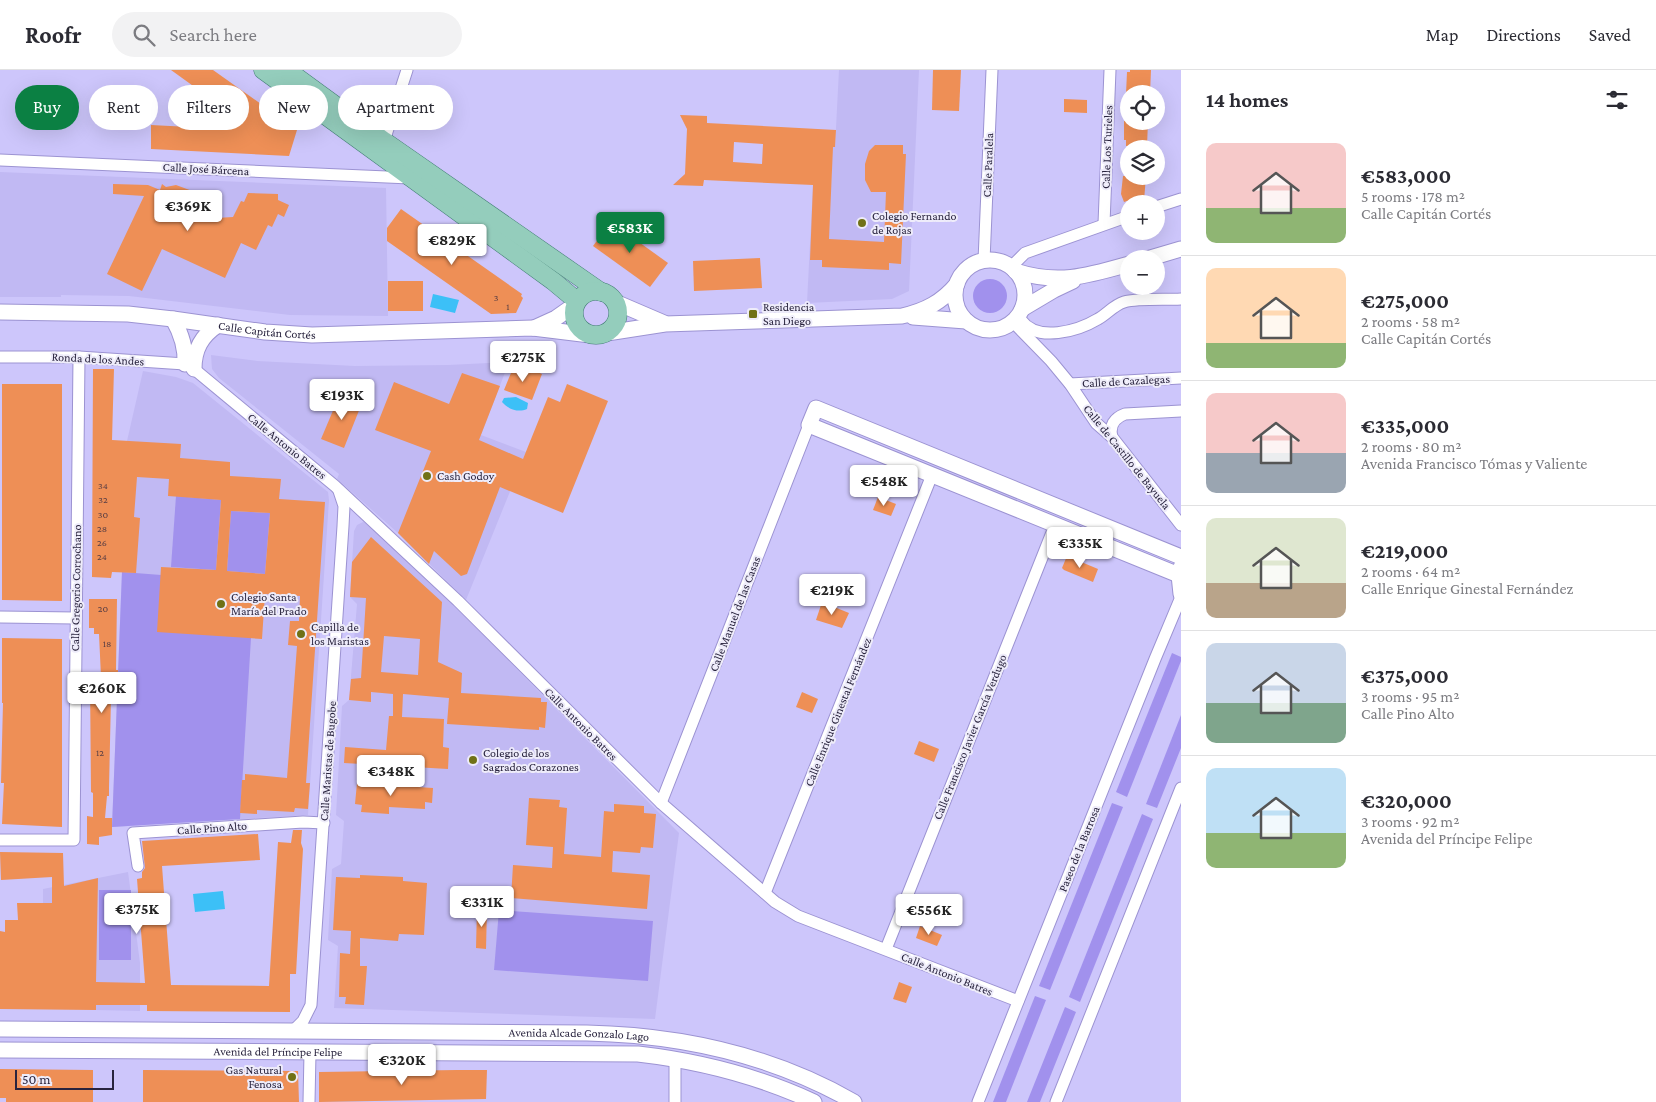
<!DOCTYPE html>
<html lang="en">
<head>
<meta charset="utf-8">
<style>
	:root { --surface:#fff; --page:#f2f2f3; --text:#2b2b33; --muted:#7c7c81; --line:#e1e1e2; --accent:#0b8043 }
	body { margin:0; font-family:"Crimson Pro",serif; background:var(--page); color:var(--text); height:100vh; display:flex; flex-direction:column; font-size:19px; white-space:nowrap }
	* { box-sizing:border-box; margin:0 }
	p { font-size:16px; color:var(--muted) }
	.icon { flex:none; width:28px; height:28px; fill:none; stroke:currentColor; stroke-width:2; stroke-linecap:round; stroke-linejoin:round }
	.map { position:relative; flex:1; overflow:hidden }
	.drawer { display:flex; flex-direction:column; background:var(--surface); width:475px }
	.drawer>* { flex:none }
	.top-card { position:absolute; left:15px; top:15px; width:475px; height:45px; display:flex; gap:10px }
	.controls { position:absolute; left:1120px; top:15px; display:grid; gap:10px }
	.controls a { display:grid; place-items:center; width:45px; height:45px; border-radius:50%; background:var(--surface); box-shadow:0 5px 20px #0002; font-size:25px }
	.scale { position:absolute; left:15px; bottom:12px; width:99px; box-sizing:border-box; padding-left:5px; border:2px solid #29243e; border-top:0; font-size:14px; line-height:18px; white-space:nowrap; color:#29243e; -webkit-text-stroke:4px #eeecfa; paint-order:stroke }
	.price { position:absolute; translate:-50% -42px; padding:0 11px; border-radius:5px; background:#fff; color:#222; font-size:16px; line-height:32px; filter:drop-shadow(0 1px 2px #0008) }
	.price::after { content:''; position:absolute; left:50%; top:30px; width:15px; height:11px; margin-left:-8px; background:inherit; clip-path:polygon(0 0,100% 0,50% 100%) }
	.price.selected { background:var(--accent); color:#fff }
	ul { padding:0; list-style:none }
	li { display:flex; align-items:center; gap:15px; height:125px; padding:0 25px }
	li+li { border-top:1px solid var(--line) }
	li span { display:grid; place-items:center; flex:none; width:140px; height:100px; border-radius:10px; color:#555 }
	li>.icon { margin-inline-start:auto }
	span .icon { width:60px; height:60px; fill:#fffc; stroke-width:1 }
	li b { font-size:21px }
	h2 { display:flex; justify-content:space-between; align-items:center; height:60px; padding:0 25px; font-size:21px }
	.pill { padding:0 18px; border-radius:22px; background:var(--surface); box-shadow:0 5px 20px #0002; font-size:18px; line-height:45px }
	.pill.selected { background:var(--accent); color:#fff }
	header { display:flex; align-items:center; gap:30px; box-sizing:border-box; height:70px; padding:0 25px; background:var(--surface); border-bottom:1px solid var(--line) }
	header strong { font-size:24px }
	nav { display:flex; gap:28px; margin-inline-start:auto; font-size:18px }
	.search { width:350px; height:45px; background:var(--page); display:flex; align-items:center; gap:12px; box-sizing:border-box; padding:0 18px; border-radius:28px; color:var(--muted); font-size:19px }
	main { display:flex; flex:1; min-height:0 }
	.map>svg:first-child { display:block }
	.built { fill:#c1b9f3 }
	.green { fill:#a191ed }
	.water { fill:#3cc0f7 }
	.building { fill:#ee8f56; fill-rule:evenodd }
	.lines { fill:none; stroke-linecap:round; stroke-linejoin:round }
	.street-casing { stroke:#9c93d2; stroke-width:13 }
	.secondary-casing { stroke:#9c93d2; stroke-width:17 }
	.primary-casing { stroke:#407c73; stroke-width:19 }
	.street { stroke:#fff; stroke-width:11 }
	.secondary { stroke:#fff; stroke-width:15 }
	.primary { stroke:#94cdbc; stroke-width:18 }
	.poi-dot { fill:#707116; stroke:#eeecfa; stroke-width:2 }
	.labels { text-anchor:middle; stroke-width:4; stroke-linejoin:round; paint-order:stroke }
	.number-label { font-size:10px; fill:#5a3f44 }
	.street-label { font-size:12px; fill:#29243e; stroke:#eeecfa }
	.poi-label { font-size:12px; fill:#29243e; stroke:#eeecfa; text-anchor:start }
</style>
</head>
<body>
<header>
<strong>Roofr</strong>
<div class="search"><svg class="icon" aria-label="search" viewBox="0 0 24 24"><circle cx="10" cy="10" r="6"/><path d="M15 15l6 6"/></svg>Search here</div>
<nav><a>Map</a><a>Directions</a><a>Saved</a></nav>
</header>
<main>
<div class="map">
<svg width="1181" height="1032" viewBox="0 0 1181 1032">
	<rect width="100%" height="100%" fill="#cdc6fb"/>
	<!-- built -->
	<g class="built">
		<path d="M839,0H919L909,221L892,229L807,233L813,115H831L832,97L829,77H835Z"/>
		<path d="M0,102L386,118L388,246L290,245L129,226L61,225V227H0Z"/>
		<path d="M211,285L257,291L355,296L448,295L509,292L481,365L526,382L466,530L398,463L337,409L339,404L219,308L212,299Z"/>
		<path d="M143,301L176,307L193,313L328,422L329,430L308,745L112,757L127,371Z"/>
		<path d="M363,452L367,453L374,458L445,527L679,763L655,949L334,938L338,876L328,870L332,799L341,794L344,751L336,745L342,636L349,630L357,534L350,527L354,461L357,455Z"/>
		<path d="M128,802L140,893V941L96,940V898L43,888V819Z"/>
	</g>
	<!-- green -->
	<g class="green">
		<circle cx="990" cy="226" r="17"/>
		<path d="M176,426L221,430L216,500L171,497Z"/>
		<path d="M231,441L270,443L265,504L227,501Z"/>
		<path d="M122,502L265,513L251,568L240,749L112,757Z"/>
		<path d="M1172,583L1181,587V591L1127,727L1116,722Z"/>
		<path d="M1181,645V678L1157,738L1146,734Z"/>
		<path d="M1112,733L1123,737L1050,920L1039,916Z"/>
		<path d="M1142,744L1153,749L1080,932L1069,927Z"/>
		<rect x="99" y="820" width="32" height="70"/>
		<path d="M499,840L653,851L648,911L494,900Z"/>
		<path d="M1035,926L1046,930L1006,1032H993Z"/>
		<path d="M1065,937L1076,942L1040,1032H1027Z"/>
	</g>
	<!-- water -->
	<g class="water">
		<path d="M433,224L459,230L455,243L430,237Z"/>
		<path d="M516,327L528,333L527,339C518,343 508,339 502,332L504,328Z"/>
		<path d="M223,821L225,839L195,842L193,824Z"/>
	</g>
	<!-- building -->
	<g class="building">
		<path d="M171,0H213L278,46L297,60L289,86L151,79V55L209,58L212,34L194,20L196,18Z"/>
		<path d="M933,0H961L959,41L932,40Z"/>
		<path d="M1130,0H1151L1150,24H1126L1127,2H1130Z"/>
		<path d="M1064,29L1087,30V43L1064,42Z"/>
		<path d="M680,45L707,46V53L836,60L835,77H833L829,169L884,172L886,122H871L865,110V94L869,81L875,75H903V84H906L901,194L889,193V200L822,197V190H810L813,115L704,110L703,116L673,115L685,104L687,59ZM734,72L763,74L762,94L733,92Z"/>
		<path d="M1124,51H1148L1147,77L1126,76V70H1124Z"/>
		<path d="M1123,106H1146L1144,131L1137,134H1128L1127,131L1124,132L1121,124Z"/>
		<path d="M113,114L148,115L160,120L162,114L166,117L176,115L195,122L183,150L233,147L241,131L244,132L248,123L278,124V130L289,135L284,147L278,144L272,157L268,155L256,180L241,173L225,208L162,179L142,221L107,204L144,126L113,124Z"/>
		<path d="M401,139L522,224L521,226L523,228L516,243L491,244L387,171V158Z"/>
		<path d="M611,152L668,193L650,217L593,176Z"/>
		<path d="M760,188L762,218L694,221L693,191Z"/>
		<rect x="388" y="211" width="35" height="30"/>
		<path d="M526,297L542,304L532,330L504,320L513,298L524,302Z"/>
		<path d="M93,299H114L112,370L181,374L180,388L230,392V406L281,409L279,429L325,432L306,713H310L308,739L295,738L294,742L257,740V744L240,743L242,710H245V704L287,708L297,576L288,575L290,551H299L300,526L265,524L262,569L157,562L161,497L216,500L221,430L168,426L169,409L137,407L134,447L140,448L136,503L112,502L111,508L92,507ZM231,441L270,443L265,504L227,501Z"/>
		<path d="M462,303L500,316L479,370L523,389L548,327L560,332L567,314L608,331L563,443L500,417L467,504L461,506L434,481L429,494L398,463L431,381L375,360L394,312L449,334Z"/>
		<path d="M2,314H62V531L2,530Z"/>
		<path d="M340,324L362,333L344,378L321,369Z"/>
		<path d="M878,427L896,434L891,446L873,440Z"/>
		<path d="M371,467L442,532L438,592L462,603L461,623L541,628V632H547L545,658L539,657V660L447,654L449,628L403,624L402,647L444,649L443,677L449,678L448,699L344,693L345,677L386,680L389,646H393V624L371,622V632L349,630L351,609L361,608L366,528L350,527L352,492ZM384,566L420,569L418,605L381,602Z"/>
		<path d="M1067,486L1098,499L1093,512L1064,500L1062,498Z"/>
		<path d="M89,529H117L116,600H118L117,627H111L109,718V726H107L105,748H112V765L99,767V775L87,774V746L93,747V723L91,722L90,609H99V607H101L99,564H94V558H89Z"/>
		<path d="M822,532L849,543L842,558L816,550Z"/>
		<path d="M2,568L62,569V757L2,754L4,713H1L3,633H2Z"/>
		<path d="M802,622L818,629L812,643L796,637Z"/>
		<path d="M919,671L939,679L934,692L914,684Z"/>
		<path d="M357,713L433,718L432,733L425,732V739L389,737V744L361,742L362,735L355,734Z"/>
		<path d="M529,728L560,730L559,737L567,738L564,784L601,787L604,741L614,742V734L644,736V743L656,744L653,778L641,777L640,783L613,781L612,802L650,805L647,839L511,828L513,795L552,798L553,777L526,775Z"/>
		<path d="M293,760H302L301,773L303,779L296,904H290V942L147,941V935H96V940L0,939V861L5,862V850H18L17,833H52V807L1,810L0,782L63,783L64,816L98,808L96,912L145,913L137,809L142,808V802L145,798L142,771L258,764L260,790L162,796L171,915L269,916L278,772L291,773Z"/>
		<path d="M360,805L403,807V811L427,813L424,865L399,864L398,871L360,868V896H367L364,935L345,934L346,927H339L340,883L350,884L351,861L333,860L336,807L360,808Z"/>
		<path d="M477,838H487L486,879L476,878Z"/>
		<path d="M920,856L942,865L937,876L916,868Z"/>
		<path d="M899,912L912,917L906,933L893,929Z"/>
		<path d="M0,999L93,1000V1032H6V1028H0Z"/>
		<path d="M143,1000L298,1001L299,1032H143Z"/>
		<path d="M457,1000H487L486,1029L319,1032V1002Z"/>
	</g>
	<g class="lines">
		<!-- street casing -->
		<g class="street-casing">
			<g id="street">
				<path d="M384,71L407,0"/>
				<path d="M0,90L410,108"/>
				<path d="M1156,137L1181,129"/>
				<path d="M1104,154L1110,0"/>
				<path d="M984,191L992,0"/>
				<path d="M1011,197L1025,183L1129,146"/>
				<path d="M1021,250C1037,273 1078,261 1098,249C1107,244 1114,235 1124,232C1138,228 1165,230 1181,229"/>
				<path d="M1013,252L1051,291L1070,314L1096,353L1112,367L1181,455"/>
				<path d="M0,287H79L185,294L194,299L335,416L458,531L661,733L775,832L798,846L1018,931"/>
				<path d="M1070,314L1181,308"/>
				<path d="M1112,367C1109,356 1114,348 1125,344L1181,341"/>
				<path d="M0,547L75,548"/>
				<path d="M661,733L809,355"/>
				<path d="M0,770H74L79,287"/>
				<path d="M138,796L133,763L303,752L324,753"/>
				<path d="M765,823L932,405"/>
				<path d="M886,879L1055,455"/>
				<path d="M292,962L303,951L311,935L343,456L344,436L339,421"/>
				<path d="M309,1032L310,983"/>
				<path d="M675,1032V989"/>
				<path d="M978,1032L1155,589L1181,527"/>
				<path d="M1056,1032L1181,718"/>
			</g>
		</g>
		<!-- secondary casing -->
		<g class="secondary-casing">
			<g id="secondary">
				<path d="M1147,189L1181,179"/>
				<circle cx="990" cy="225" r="35"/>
				<path d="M1015,201C1058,215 1087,206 1129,194"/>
				<path d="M615,232L664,253"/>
				<path d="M1022,239L1054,220L1073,211"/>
				<path id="s1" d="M0,242L128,244L173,249L265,262L312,265L533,258L590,265"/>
				<path d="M913,247L966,251"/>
				<path d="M173,249C181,263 186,277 185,294"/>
				<path d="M534,258L556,248L576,234"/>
				<path d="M607,263L665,254L902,246C925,241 942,232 957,214"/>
				<path d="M194,299C194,280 201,266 218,255"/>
				<path d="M1181,497L1179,505L1181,524"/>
				<path d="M1179,505L809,355L816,338L1181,487"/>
				<path id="s2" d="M0,959L587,963C681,965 772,985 854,1032"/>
				<path id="s3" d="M0,980L638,984C699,991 758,1006 814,1032"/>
			</g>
		</g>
		<!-- primary casing -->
		<g class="primary-casing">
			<g id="primary">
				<path d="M263,0L553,211L577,231"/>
				<path d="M287,0L384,71L601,222"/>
				<circle cx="596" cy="243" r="22"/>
			</g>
		</g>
		<!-- street -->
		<use href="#street" class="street"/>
		<!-- secondary -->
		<use href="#secondary" class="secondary"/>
		<!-- primary -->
		<use href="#primary" class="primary"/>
	</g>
	<!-- markers -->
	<g class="poi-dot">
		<circle cx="862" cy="153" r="5"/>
		<rect x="748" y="239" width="10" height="10" rx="2.5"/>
		<circle cx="427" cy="406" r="5"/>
		<circle cx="221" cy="534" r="5"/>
		<circle cx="301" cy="564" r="5"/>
		<circle cx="473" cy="690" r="5"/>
		<circle cx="292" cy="1007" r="5"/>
	</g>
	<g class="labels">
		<!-- number labels -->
		<g class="number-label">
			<text x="496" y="231">3</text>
			<text x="508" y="240">1</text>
			<text x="103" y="419">34</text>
			<text x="103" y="433">32</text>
			<text x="103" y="448">30</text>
			<text x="102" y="462">28</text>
			<text x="102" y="476">26</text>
			<text x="102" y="490">24</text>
			<text x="103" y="542">20</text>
			<text x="107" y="577">18</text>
			<text x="100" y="686">12</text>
		</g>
		<!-- street labels -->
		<g class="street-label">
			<text transform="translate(1107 77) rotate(-88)" y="4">Calle Los Turieles</text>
			<text transform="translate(988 95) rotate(-88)" y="4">Calle Paralela</text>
			<text transform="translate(206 99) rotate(3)" y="4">Calle José Bárcena</text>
			<text dy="4" stroke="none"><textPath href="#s1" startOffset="268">Calle Capitán Cortés</textPath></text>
			<text transform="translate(98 289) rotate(3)" y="4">Ronda de los Andes</text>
			<text transform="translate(1126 311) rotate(-3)" y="4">Calle de Cazalegas</text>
			<text transform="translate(287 376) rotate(39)" y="4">Calle Antonio Batres</text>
			<text transform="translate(1127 387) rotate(51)" y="4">Calle de Castillo de Bayuela</text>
			<text transform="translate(76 518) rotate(-89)" y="4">Calle Gregorio Corrochano</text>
			<text transform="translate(735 544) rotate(-69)" y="4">Calle Manuel de las Casas</text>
			<text transform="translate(838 642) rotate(-68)" y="4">Calle Enrique Ginestal Fernández</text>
			<text transform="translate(581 654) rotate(45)" y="4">Calle Antonio Batres</text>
			<text transform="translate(970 667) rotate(-68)" y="4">Calle Francisco Javier García Verdugo</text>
			<text transform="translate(328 691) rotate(-86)" y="4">Calle Maristas de Bugobe</text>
			<text transform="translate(212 758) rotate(-4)" y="4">Calle Pino Alto</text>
			<text transform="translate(1079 779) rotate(-68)" y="4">Paseo de la Barrosa</text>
			<text transform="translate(947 904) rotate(22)" y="4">Calle Antonio Batres</text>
			<text dy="4" stroke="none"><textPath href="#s2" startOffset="579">Avenida Alcade Gonzalo Lago</textPath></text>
			<text dy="4" stroke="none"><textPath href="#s3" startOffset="278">Avenida del Príncipe Felipe</textPath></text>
		</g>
		<!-- poi labels -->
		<g class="poi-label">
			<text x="872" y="150">Colegio Fernando<tspan x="872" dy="14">de Rojas</tspan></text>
			<text x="763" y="241">Residencia<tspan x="763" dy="14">San Diego</tspan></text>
			<text x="437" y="410">Cash Godoy</text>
			<text x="231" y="531">Colegio Santa<tspan x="231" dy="14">María del Prado</tspan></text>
			<text x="311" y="561">Capilla de<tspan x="311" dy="14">los Maristas</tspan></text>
			<text x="483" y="687">Colegio de los<tspan x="483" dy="14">Sagrados Corazones</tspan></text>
			<text x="282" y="1004" text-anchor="end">Gas Natural<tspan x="282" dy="14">Fenosa</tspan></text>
		</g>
	</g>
</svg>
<div class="controls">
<a><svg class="icon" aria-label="locate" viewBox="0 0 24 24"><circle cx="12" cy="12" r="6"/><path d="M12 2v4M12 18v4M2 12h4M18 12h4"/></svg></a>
<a><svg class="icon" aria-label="layers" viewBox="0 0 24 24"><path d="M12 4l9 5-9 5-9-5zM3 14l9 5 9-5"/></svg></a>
<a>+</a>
<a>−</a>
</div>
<div class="scale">50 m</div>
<b class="price" style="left:188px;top:162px">€369K</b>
<b class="price selected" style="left:630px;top:184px">€583K</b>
<b class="price" style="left:452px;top:196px">€829K</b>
<b class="price" style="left:523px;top:313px">€275K</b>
<b class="price" style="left:342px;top:351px">€193K</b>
<b class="price" style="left:884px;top:437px">€548K</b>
<b class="price" style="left:1080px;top:499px">€335K</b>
<b class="price" style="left:832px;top:546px">€219K</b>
<b class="price" style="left:102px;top:644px">€260K</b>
<b class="price" style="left:391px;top:727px">€348K</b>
<b class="price" style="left:482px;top:858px">€331K</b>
<b class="price" style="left:137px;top:865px">€375K</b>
<b class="price" style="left:929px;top:866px">€556K</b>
<b class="price" style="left:402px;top:1016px">€320K</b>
<div class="top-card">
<a class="pill selected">Buy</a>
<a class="pill">Rent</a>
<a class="pill">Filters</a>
<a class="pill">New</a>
<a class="pill">Apartment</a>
</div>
</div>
<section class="drawer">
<h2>14 homes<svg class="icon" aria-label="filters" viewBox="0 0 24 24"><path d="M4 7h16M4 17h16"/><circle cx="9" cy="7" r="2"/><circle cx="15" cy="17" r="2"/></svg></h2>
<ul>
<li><span style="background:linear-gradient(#f6c9c9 65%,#8fb573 0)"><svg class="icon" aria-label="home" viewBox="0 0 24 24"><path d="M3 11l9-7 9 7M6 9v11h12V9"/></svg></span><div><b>€583,000</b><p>5 rooms · 178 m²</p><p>Calle Capitán Cortés</p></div></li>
<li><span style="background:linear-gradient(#ffd9b3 75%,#8fb573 0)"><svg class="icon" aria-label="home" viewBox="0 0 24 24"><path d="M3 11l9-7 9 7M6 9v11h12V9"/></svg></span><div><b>€275,000</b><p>2 rooms · 58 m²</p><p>Calle Capitán Cortés</p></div></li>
<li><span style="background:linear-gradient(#f6c9c9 60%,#9aa5b1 0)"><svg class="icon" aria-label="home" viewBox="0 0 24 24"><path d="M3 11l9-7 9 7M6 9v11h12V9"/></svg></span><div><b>€335,000</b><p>2 rooms · 80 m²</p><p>Avenida Francisco Tómas y Valiente</p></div></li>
<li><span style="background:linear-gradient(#dfe7d0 65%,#b9a48a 0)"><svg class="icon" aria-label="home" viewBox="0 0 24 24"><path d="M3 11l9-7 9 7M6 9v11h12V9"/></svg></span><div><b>€219,000</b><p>2 rooms · 64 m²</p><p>Calle Enrique Ginestal Fernández</p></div></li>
<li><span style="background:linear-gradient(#c9d6e8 60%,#7fa58c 0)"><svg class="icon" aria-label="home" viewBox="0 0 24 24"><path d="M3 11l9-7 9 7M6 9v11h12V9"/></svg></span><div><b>€375,000</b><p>3 rooms · 95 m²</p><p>Calle Pino Alto</p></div></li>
<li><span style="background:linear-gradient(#bfe0f5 65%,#8fb573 0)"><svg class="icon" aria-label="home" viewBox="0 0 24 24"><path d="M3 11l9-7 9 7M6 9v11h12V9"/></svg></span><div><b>€320,000</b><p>3 rooms · 92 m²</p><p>Avenida del Príncipe Felipe</p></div></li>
</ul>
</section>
</main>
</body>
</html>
